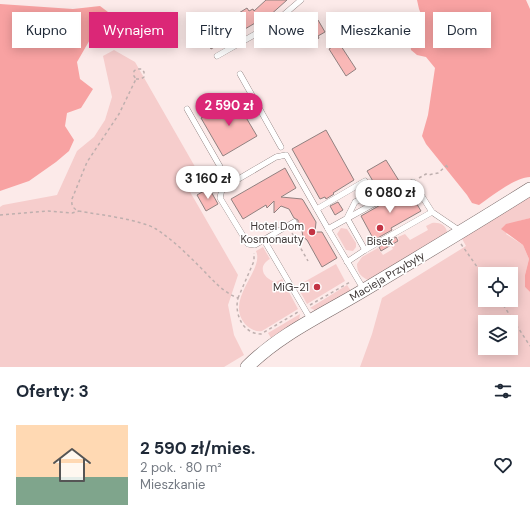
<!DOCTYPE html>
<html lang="pl">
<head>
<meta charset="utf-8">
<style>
	:root { --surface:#fff; --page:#f6f6f7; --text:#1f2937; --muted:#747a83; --line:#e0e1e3; --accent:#db2777 }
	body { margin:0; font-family:"DM Sans",sans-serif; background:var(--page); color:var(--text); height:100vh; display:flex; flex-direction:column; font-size:15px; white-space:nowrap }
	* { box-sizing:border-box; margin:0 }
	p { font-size:13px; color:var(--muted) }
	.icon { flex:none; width:22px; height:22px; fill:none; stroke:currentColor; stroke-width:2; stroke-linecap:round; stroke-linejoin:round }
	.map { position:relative; height:367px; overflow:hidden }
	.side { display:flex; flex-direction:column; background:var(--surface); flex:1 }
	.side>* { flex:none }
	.guide { position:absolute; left:12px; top:12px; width:506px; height:36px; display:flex; gap:8px }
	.buttons { position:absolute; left:478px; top:267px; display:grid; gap:8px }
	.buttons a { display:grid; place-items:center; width:40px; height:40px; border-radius:0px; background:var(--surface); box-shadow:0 2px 10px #0003; font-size:20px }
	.price { position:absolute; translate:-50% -34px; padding:0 9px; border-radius:14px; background:#fff; color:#222; font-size:13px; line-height:26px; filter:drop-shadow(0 1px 2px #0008) }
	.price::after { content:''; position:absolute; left:50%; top:24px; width:12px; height:9px; margin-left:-6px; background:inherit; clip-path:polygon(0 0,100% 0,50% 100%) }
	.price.current { background:var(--accent); color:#fff }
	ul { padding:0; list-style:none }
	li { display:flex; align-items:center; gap:12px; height:100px; padding:0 16px }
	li+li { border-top:1px solid var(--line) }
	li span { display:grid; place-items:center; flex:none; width:112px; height:80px; border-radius:0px; color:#555 }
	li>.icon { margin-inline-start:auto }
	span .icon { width:48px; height:48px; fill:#fffc; stroke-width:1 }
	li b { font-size:17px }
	h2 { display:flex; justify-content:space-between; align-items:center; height:48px; padding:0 16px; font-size:17px }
	.pill { padding:0 14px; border-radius:0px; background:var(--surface); box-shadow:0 2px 10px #0003; font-size:14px; line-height:36px }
	.pill.current { background:var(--accent); color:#fff }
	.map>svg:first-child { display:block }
	.green { fill:#f6cdcc; fill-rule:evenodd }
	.water { fill:#f8a2a2 }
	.building { fill:#fab8b7; stroke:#918180 }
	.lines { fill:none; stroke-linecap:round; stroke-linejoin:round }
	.service-casing { stroke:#746463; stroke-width:6 }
	.tertiary-casing { stroke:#746463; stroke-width:14 }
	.path { stroke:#beafae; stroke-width:1.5; stroke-dasharray:3 3; stroke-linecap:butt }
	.service { stroke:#fff; stroke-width:5.5 }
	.tertiary { stroke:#fff; stroke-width:13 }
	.poi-dot { fill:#c33343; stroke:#fff; stroke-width:1.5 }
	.labels { text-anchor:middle; stroke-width:3; stroke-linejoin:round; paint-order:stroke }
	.poi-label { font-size:11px; fill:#3f3837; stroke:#fff; text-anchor:end }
	.street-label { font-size:11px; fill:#3f3837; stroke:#fff }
</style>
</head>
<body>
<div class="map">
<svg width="530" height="367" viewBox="0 0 530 367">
	<rect width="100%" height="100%" fill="#fceae9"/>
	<!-- green -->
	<g class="green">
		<path d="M114,50L135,62L202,179L189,190L238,275L228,305L234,335L244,355L224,367H0V207L3,205L57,195L77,151L94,137L105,120L112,97L103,56Z"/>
		<path d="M530,195V218L519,221L506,234L523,245L529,259L525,275V287L530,292V367H360L372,334L382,298L466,246L461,237ZM485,274H511V300H485ZM485,322H511V348H485Z"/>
		<path d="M432,223C439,222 447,225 447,233L368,280C361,277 357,272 357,264L362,257L378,248L383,255L393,249L391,246L399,241L398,237L405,234L410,240L428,230L426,226Z"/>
		<path d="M341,228L347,229L356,243V247L353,251L346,250L337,234Z"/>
		<path d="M263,247L270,259C257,266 263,279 276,282L282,279L298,309L262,331C255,332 250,329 245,324C224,299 265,270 256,251Z"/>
		<path d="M336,264L345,281L307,304L297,286Z"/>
		<path d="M347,285L351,291L317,311L310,308Z"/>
		<path d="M300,314L299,321L271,338L268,333Z"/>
	</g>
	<!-- water -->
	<g class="water">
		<path d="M417,0H526L530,9V177C514,178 492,196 479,205L472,203L467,195L426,144L422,136L428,115L435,68L426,57L417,55L411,50L410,38L418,25L421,14L419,9Z"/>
		<path d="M0,4L73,9L100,6L108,12L107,22L99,24L77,62L80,79L93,89L81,108L67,113L65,126L74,140L69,151L56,162L29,181L0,191Z"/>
		<path d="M530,218V292L525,287V275L529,259L523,245L501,229L506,224Z"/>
	</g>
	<!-- building -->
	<g class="building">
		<path d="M266,0H287L268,17L267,16L211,49L203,35L247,8L249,11L253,9L254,11Z"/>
		<path d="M309,20L311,24L318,20L325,32L318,36L319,38L309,44L298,26Z"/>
		<path d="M339,43L356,69L346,76L329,49Z"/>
		<path d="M235,99L257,136L223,156L201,118Z"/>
		<path d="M326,130L354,180L333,193L334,194L326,199L325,197L320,199L292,149Z"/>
		<path d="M386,160L401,184L381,195L367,171Z"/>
		<path d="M285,168L296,188L281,197L302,199L303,200L316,222L315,232H322L337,258L322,267L307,240L303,237L302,231L298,224V220L294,218L289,209L281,206L274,213V201L267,208L266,205L243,219L231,199Z"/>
		<path d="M209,188L218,204L206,211L197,195Z"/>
		<path d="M405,191L406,193L409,191L421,211L391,228L392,230L374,240L361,216Z"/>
		<path d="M338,202L343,210L335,215L330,206Z"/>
		<path d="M396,237L398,241L381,251L379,247Z"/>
	</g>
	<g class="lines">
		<!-- service casing -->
		<g class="service-casing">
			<g id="service">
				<path d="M217,56L273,24L301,0"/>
				<path d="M240,74L281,147"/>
				<path d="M187,109L230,184L276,157L286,155L328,229"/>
				<path d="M230,184L222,189L220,198L248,244L255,245L294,222"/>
				<path d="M317,209L365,181"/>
				<path d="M264,240L311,320"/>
				<path d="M365,250L347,218L355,202L372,193"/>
				<path d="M347,262L365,250L432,212"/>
				<path d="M364,290L328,229L413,182L432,212L460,231"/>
			</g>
		</g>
		<!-- tertiary casing -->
		<g class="tertiary-casing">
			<path id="tertiary" d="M247,367C279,335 320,316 359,293C416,259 473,225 530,189"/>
		</g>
		<!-- path -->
		<g class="path">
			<path d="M136,79H141L144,77V72L142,69H137L134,71V76L136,79L119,114L87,162L72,199C71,205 73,209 79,211C100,215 139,219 156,229C173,240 187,254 200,267C212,279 222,292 238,298C234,314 243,334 261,334L298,312"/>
			<path d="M446,165L448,168"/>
			<path d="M419,178L426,174L428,175L438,173L446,166"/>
			<path d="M0,215L48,211L72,213L79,211"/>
			<path d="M292,233L308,261"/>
			<path d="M296,241L303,237"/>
			<path d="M461,244L485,278"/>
			<path d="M238,298L254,261V253"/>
			<path d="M500,300L530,346"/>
			<path d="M310,305L350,282"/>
		</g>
		<!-- service -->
		<use href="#service" class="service"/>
		<!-- tertiary -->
		<use href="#tertiary" class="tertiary"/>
	</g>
	<!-- markers -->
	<g class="poi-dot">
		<circle cx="380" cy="228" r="4"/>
		<circle cx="312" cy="232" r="4"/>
		<circle cx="317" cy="287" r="4"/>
	</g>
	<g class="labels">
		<!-- poi labels -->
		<g class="poi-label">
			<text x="304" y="230">Hotel Dom<tspan x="304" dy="13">Kosmonauty</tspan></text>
			<text x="380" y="245" text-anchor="middle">Bisek</text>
			<text x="309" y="291">MiG-21</text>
		</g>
		<!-- street labels -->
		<g class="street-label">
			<text transform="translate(387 276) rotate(-31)" y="4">Macieja Przybyły</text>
		</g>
	</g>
</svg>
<div class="buttons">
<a><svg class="icon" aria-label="locate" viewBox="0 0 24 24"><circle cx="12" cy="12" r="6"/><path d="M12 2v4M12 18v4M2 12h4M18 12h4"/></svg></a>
<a><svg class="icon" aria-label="layers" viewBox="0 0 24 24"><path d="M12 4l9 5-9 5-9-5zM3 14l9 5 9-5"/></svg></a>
</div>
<b class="price current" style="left:229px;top:127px">2 590 zł</b>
<b class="price" style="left:208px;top:200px">3 160 zł</b>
<b class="price" style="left:390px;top:214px">6 080 zł</b>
<div class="guide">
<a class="pill">Kupno</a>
<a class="pill current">Wynajem</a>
<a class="pill">Filtry</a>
<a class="pill">Nowe</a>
<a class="pill">Mieszkanie</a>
<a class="pill">Dom</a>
</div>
</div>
<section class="side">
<h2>Oferty: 3<svg class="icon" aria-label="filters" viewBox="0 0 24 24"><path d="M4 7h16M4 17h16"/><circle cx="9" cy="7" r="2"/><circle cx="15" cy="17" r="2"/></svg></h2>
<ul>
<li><span style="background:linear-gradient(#ffd9b3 65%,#7fa58c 0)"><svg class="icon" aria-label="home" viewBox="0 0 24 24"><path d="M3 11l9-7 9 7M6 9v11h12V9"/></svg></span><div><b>2 590 zł/mies.</b><p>2 pok. · 80 m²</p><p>Mieszkanie</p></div><svg class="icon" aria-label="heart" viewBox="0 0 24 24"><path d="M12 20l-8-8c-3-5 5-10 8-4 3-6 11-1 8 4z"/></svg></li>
</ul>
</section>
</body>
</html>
